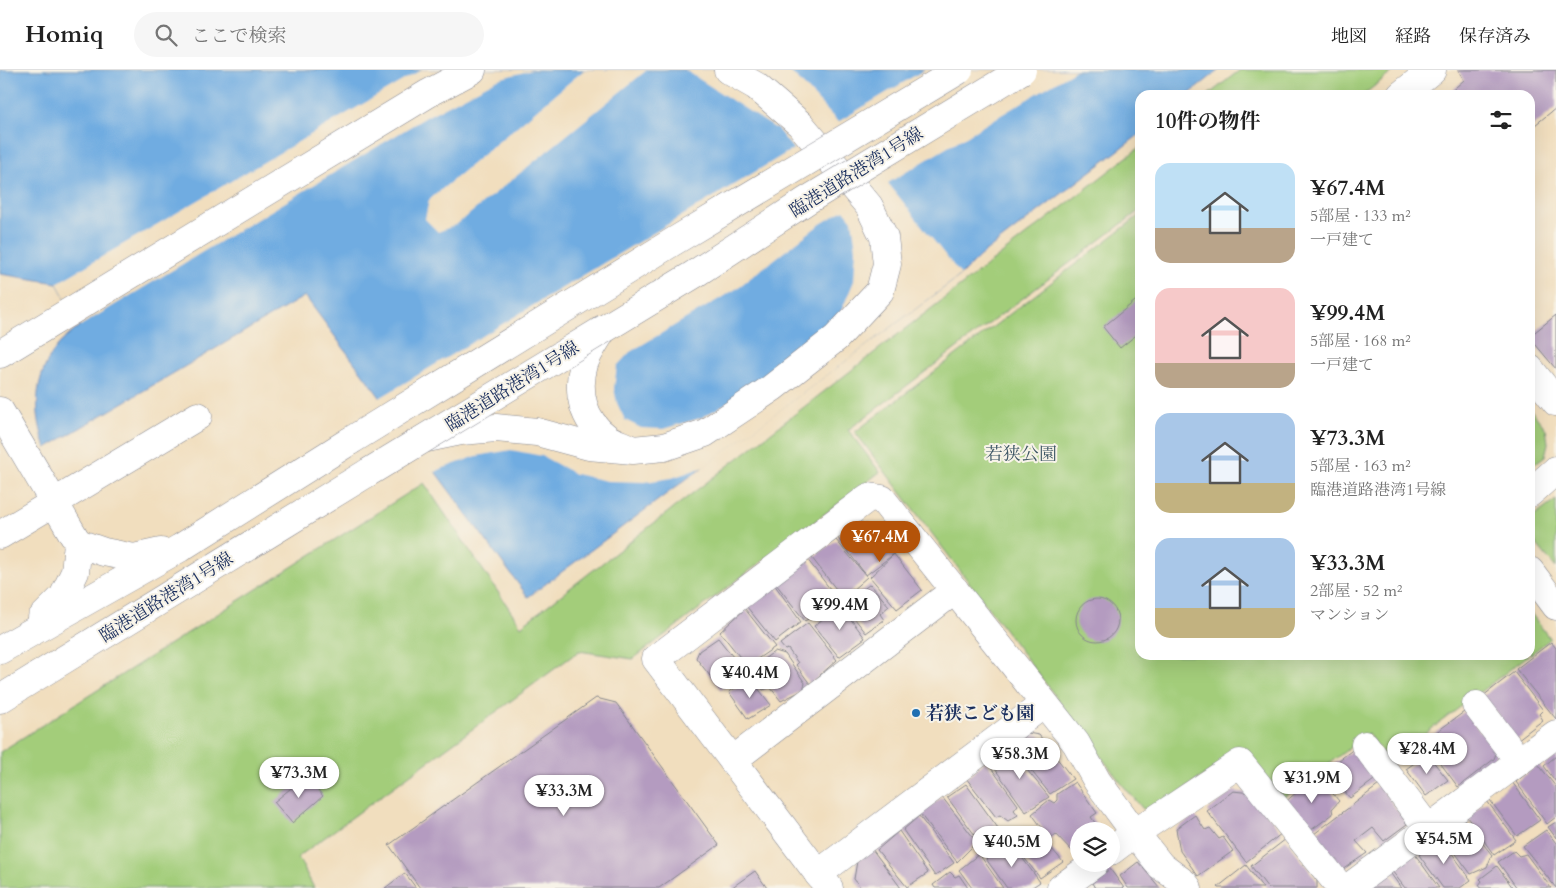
<!DOCTYPE html>
<html lang="ja">
<head>
<meta charset="utf-8">
<style>
	:root { --surface:#fff; --page:#f6f6f6; --text:#222; --muted:#767676; --line:#e0e0e0; --accent:#b45309 }
	body { margin:0; font-family:Cardo,"Noto Serif JP",serif; background:var(--page); color:var(--text); height:100vh; display:flex; flex-direction:column; font-size:19px; white-space:nowrap }
	* { box-sizing:border-box; margin:0 }
	p { font-size:16px; color:var(--muted) }
	.icon { flex:none; width:28px; height:28px; fill:none; stroke:currentColor; stroke-width:2; stroke-linecap:round; stroke-linejoin:round }
	.map { position:relative; flex:1; overflow:hidden }
	.details { position:absolute; left:1135px; top:20px; width:400px; height:570px; display:flex; flex-direction:column; background:var(--surface); border-radius:15px; box-shadow:0 5px 20px #0002 }
	.details>* { flex:none }
	.tools { position:absolute; left:1070px; top:752px; display:grid; gap:10px }
	.tools a { display:grid; place-items:center; width:50px; height:50px; border-radius:50%; background:var(--surface); box-shadow:0 5px 20px #0002; font-size:25px }
	.price { position:absolute; translate:-50% -42px; padding:0 11px; border-radius:18px; background:#fff; color:#222; font-size:16px; line-height:32px; filter:drop-shadow(0 1px 2px #0008) }
	.price::after { content:''; position:absolute; left:50%; top:30px; width:15px; height:11px; margin-left:-8px; background:inherit; clip-path:polygon(0 0,100% 0,50% 100%) }
	.price.active { background:var(--accent); color:#fff }
	ul { padding:0; list-style:none }
	li { display:flex; align-items:center; gap:15px; height:125px; padding:0 20px }
	li span { display:grid; place-items:center; flex:none; width:140px; height:100px; border-radius:15px; color:#555 }
	li>.icon { margin-inline-start:auto }
	span .icon { width:60px; height:60px; fill:#fffc; stroke-width:1 }
	li b { font-size:21px }
	h2 { display:flex; justify-content:space-between; align-items:center; height:60px; padding:0 20px; font-size:21px }
	header { display:flex; align-items:center; gap:30px; box-sizing:border-box; height:70px; padding:0 25px; background:var(--surface); border-bottom:1px solid var(--line) }
	header strong { font-size:24px }
	nav { display:flex; gap:28px; margin-inline-start:auto; font-size:18px }
	.search { width:350px; height:45px; background:var(--page); display:flex; align-items:center; gap:12px; box-sizing:border-box; padding:0 18px; border-radius:28px; color:var(--muted); font-size:19px }
	.map>svg:first-child { display:block }
	.green { fill:#a3cd7a; stroke:#5f7e6c }
	.water { fill:#70ace1; stroke:#466ea0 }
	.pier { fill:#f1debe; fill-rule:evenodd }
	.building { fill:#b49bc0 }
	.lines { fill:none; stroke-linecap:round; stroke-linejoin:round }
	.minor-casing { stroke:#86868e; stroke-width:29 }
	.minor { stroke:#fff; stroke-width:28 }
	.minor-bridge-casing { stroke:#86868e; stroke-width:29; stroke-linecap:butt }
	.minor-bridge { stroke:#fff; stroke-width:28 }
	.poi-dot { fill:#1f6fb2; stroke:#f7f3e8; stroke-width:2 }
	.labels { text-anchor:middle; stroke-width:4; stroke-linejoin:round; paint-order:stroke }
	.street-label { font-size:18px; fill:#1b2f5e; stroke:#f7f3e8 }
	.park-label { font-size:18px; fill:#3d5665; stroke:#f7f3e8 }
	.poi-label { font-size:18px; font-weight:bold; fill:#1b2f5e; stroke:#f7f3e8; text-anchor:start }
</style>
</head>
<body>
<header>
<strong>Homiq</strong>
<div class="search"><svg class="icon" aria-label="search" viewBox="0 0 24 24"><circle cx="10" cy="10" r="6"/><path d="M15 15l6 6"/></svg>ここで検索</div>
<nav><a>地図</a><a>経路</a><a>保存済み</a></nav>
</header>
<div class="map">
<svg width="1556" height="818" viewBox="0 0 1556 818">
	<rect width="100%" height="100%" fill="#f7f3e8"/>
	<filter id="ink" filterUnits="userSpaceOnUse"><feTurbulence type="fractalNoise" baseFrequency=".02" numOctaves="2"/><feDisplacementMap in="SourceGraphic" scale="10" xChannelSelector="R" yChannelSelector="G"/><feConvolveMatrix kernelMatrix="1 2 1 2 8 2 1 2 1" color-interpolation-filters="sRGB"/></filter>
	<filter id="wash" filterUnits="userSpaceOnUse"><feTurbulence type="fractalNoise" baseFrequency=".0096" numOctaves="4" result="noise"/><feDisplacementMap in="SourceGraphic" scale="20" xChannelSelector="R" yChannelSelector="G"/><feGaussianBlur stdDeviation="1.12" result="paint"/><feColorMatrix in="noise" values="0 0 0 0 0 0 0 0 0 0 0 0 0 0 0 0 0 1.4 0 .05"/><feComposite in="paint" operator="in"/></filter>
	<g filter="url(#wash)">
		<rect width="100%" height="100%" fill="#f1debe"/>
		<!-- green -->
		<g class="green">
			<path d="M1240,0H1395L1363,25H1208Z"/>
			<path d="M1140,77V140L848,360L880,402L633,589L579,581L298,787L314,818H0V682L424,413L521,556Z"/>
			<path d="M1140,145V585H1529L1389,691L1368,664L1278,732L1237,682L1161,736L1143,739L1121,713L855,362Z"/>
			<path d="M1530,339L1546,359L1548,373L1545,386L1530,397Z"/>
			<path d="M1556,430V498L1530,466L1532,448Z"/>
			<path d="M1530,542L1550,569L1530,585Z"/>
		</g>
		<!-- water -->
		<path class="water" d="M0,0H1219L1188,25H1140V64L980,186L961,205L528,527L305,226L46,378C33,341 33,306 59,274C65,268 73,262 80,256L57,213L0,204Z"/>
		<!-- pier -->
		<g class="pier">
			<path d="M421,0H532L498,9L428,46L80,256L57,213Z"/>
			<path d="M584,0H647L456,155L438,162L425,149L429,130Z"/>
			<path d="M685,0H787L795,6L838,52L924,0H1076L888,113L961,205L704,397L672,408L645,412L607,411L575,404L542,386L511,380L477,386L441,399L434,403L378,329L793,79L778,60ZM844,140L852,150L856,179L854,211L841,242L817,269L742,324L701,348L663,359L641,358L625,350L617,333L614,318L617,296L630,282L736,219L819,155Z"/>
		</g>
		<g id="blocks">
			<!-- building -->
			<g class="building">
				<path d="M1458,0H1556V38L1530,59V25H1447L1464,10Z"/>
				<path d="M1140,227V262L1120,278L1103,257Z"/>
				<path d="M1556,245V299L1530,268V266Z"/>
				<path d="M857,451L872,456L922,520L897,539L870,507L894,484L866,505L837,467Z"/>
				<path d="M836,470L867,507L843,528L812,488Z"/>
				<path d="M807,489L837,528L805,551L776,514Z"/>
				<path d="M774,514L801,552L775,572L747,537Z"/>
				<path d="M870,514L889,536L880,544L884,550L866,563L844,535Z"/>
				<circle cx="1097" cy="550" r="21"/>
				<path d="M840,535L865,568L839,587L814,556Z"/>
				<path d="M745,539L775,577L747,596L720,562Z"/>
				<path d="M808,553L837,590L810,614L796,595L798,593L788,579L785,580L780,574Z"/>
				<path d="M718,568L745,602L721,620L696,588L699,581Z"/>
				<path d="M1551,572L1556,578V649L1516,599Z"/>
				<path d="M775,581L785,584L805,613L803,620L781,631L770,617L763,620L749,600Z"/>
				<path d="M1514,602L1543,640L1539,644L1543,650L1517,670L1483,626Z"/>
				<path d="M750,608L771,635L748,649L729,622Z"/>
				<path d="M596,628L616,633L719,775L659,818H420L389,775Z"/>
				<path d="M1464,642L1497,681L1494,689L1458,717L1424,671Z"/>
				<path d="M1021,662L1039,665L1073,709L1050,724L1008,672Z"/>
				<path d="M1006,674L1049,727L1026,742L995,699L1004,690L997,682Z"/>
				<path d="M1355,678L1378,707L1350,728L1326,700Z"/>
				<path d="M1427,684L1448,710L1426,726L1406,699Z"/>
				<path d="M1556,686V712L1544,696Z"/>
				<path d="M986,691L1018,735L1014,740L1018,745L1008,751L1000,745L996,747L966,708Z"/>
				<path d="M1538,694L1556,717V747L1547,754L1516,712Z"/>
				<path d="M1317,705L1339,731L1332,739L1333,744L1307,763L1284,733Z"/>
				<path d="M306,706L323,726L292,753L274,732Z"/>
				<path d="M1075,712L1097,743L1091,747L1100,760L1079,761V776L1072,781L1056,764L1050,769L1032,744L1049,730L1054,733L1057,730V724Z"/>
				<path d="M1512,712L1540,750L1517,766L1490,730Z"/>
				<path d="M966,714L998,758L980,772L947,727Z"/>
				<path d="M1379,715L1407,754L1384,771L1373,758L1356,771L1367,783L1342,800L1314,764Z"/>
				<path d="M1233,721L1251,723L1282,763L1246,792L1207,741Z"/>
				<path d="M942,727L977,772L957,792L920,744Z"/>
				<path d="M1487,731L1516,770L1494,785L1467,747Z"/>
				<path d="M1195,745L1205,760L1210,758L1219,769L1223,767L1233,781L1198,806L1180,781L1176,759Z"/>
				<path d="M919,746L954,793L935,806L903,760Z"/>
				<path d="M1464,750L1492,785L1487,797L1471,804L1442,765Z"/>
				<path d="M1556,752V768L1548,757Z"/>
				<path d="M1036,760L1063,792L1040,808L1015,776Z"/>
				<path d="M1546,760L1556,773V818L1523,776Z"/>
				<path d="M899,761L928,803L907,817L877,780Z"/>
				<path d="M1439,765L1471,810L1460,818H1443L1419,785L1426,779L1423,776Z"/>
				<path d="M1286,769L1317,811V818H1268L1251,796Z"/>
				<path d="M1009,770L1040,812L1031,818H1007L986,789Z"/>
				<path d="M872,779L901,818H861L854,809L857,791Z"/>
				<path d="M1514,781L1519,786L1526,784L1551,818H1517L1498,792Z"/>
				<path d="M1414,783L1439,818H1405L1392,801Z"/>
				<path d="M979,784L1003,818H972L959,800Z"/>
				<path d="M1138,792L1160,818H1128L1120,806Z"/>
				<path d="M1246,795L1263,818H1219L1218,817Z"/>
				<path d="M1497,796L1513,818H1481L1479,815L1482,811L1480,809Z"/>
				<path d="M1110,799L1124,818H1095L1092,813Z"/>
				<path d="M755,801L767,818H731Z"/>
				<path d="M1389,801L1401,818H1366Z"/>
				<path d="M950,802L955,807L959,805L968,818H935L933,815Z"/>
				<path d="M405,803L416,818H385Z"/>
			</g>
		</g>
	</g>
	<g filter="url(#ink)">
		<use href="#blocks" fill-opacity="0" stroke="#86868e" stroke-width="1"/>
		<g class="lines">
			<!-- minor casing -->
			<g class="minor-casing">
				<g id="minor">
					<path d="M1401,25L1432,0"/>
					<path d="M603,259C597,270 588,282 584,294C576,322 583,350 606,367C612,372 620,374 627,377"/>
					<path d="M0,284L429,23L472,0"/>
					<path d="M1530,299L1556,332"/>
					<path d="M0,341L78,473L75,502L63,527L42,548"/>
					<path d="M427,368L461,361L496,358L537,362L589,376L633,380L664,377L705,363L772,318L836,268L880,221L887,194L884,167L869,136L800,54L756,16L728,0"/>
					<path d="M1530,423L1556,400"/>
					<path d="M0,465L198,346"/>
					<path d="M78,473L104,482L134,488L161,482"/>
					<path d="M1530,501L1556,536"/>
					<path d="M0,580L180,478L350,371"/>
					<path d="M0,629L369,402"/>
					<path d="M1476,635L1519,691"/>
					<path d="M1365,675L1428,758"/>
					<path d="M733,690L955,520"/>
					<path d="M1111,781L1135,763L1240,693L1341,818"/>
					<path d="M818,804L1044,634"/>
					<path d="M829,818L656,589L869,427L882,429L1076,673L1097,711L1135,763L1161,796L1184,813L1188,818"/>
					<path d="M1061,818L1094,794"/>
					<path d="M1348,818L1556,664"/>
				</g>
			</g>
			<!-- minor -->
			<use href="#minor" class="minor"/>
			<!-- minor-bridge casing -->
			<g class="minor-bridge-casing">
				<g id="minor-bridge">
					<path d="M350,371L676,170L959,0"/>
					<path d="M369,402L693,205L806,131L1022,0"/>
				</g>
			</g>
			<!-- minor-bridge -->
			<use href="#minor-bridge" class="minor-bridge"/>
		</g>
	</g>
	<!-- markers -->
	<circle class="poi-dot" cx="916" cy="643" r="5"/>
	<g class="labels">
		<!-- street labels -->
		<g class="street-label">
			<text transform="translate(856 102) rotate(-32)" y="6">臨港道路港湾1号線</text>
			<text transform="translate(512 316) rotate(-32)" y="6">臨港道路港湾1号線</text>
			<text transform="translate(166 527) rotate(-32)" y="6">臨港道路港湾1号線</text>
		</g>
		<!-- park labels -->
		<g class="park-label">
			<text x="1021" y="390">若狭公園</text>
		</g>
		<!-- poi labels -->
		<g class="poi-label">
			<text x="926" y="649">若狭こども園</text>
		</g>
	</g>
</svg>
<div class="tools">
<a><svg class="icon" aria-label="layers" viewBox="0 0 24 24"><path d="M12 4l9 5-9 5-9-5zM3 14l9 5 9-5"/></svg></a>
</div>
<b class="price active" style="left:880px;top:493px">¥67.4M</b>
<b class="price" style="left:840px;top:561px">¥99.4M</b>
<b class="price" style="left:750px;top:629px">¥40.4M</b>
<b class="price" style="left:1427px;top:705px">¥28.4M</b>
<b class="price" style="left:1020px;top:710px">¥58.3M</b>
<b class="price" style="left:299px;top:729px">¥73.3M</b>
<b class="price" style="left:1312px;top:734px">¥31.9M</b>
<b class="price" style="left:564px;top:747px">¥33.3M</b>
<b class="price" style="left:1444px;top:795px">¥54.5M</b>
<b class="price" style="left:1012px;top:798px">¥40.5M</b>
<section class="details">
<h2>10件の物件<svg class="icon" aria-label="filters" viewBox="0 0 24 24"><path d="M4 7h16M4 17h16"/><circle cx="9" cy="7" r="2"/><circle cx="15" cy="17" r="2"/></svg></h2>
<ul>
<li><span style="background:linear-gradient(#bfe0f5 65%,#b9a48a 0)"><svg class="icon" aria-label="home" viewBox="0 0 24 24"><path d="M3 11l9-7 9 7M6 9v11h12V9"/></svg></span><div><b>¥67.4M</b><p>5部屋 · 133 m²</p><p>一戸建て</p></div></li>
<li><span style="background:linear-gradient(#f6c9c9 75%,#b9a48a 0)"><svg class="icon" aria-label="home" viewBox="0 0 24 24"><path d="M3 11l9-7 9 7M6 9v11h12V9"/></svg></span><div><b>¥99.4M</b><p>5部屋 · 168 m²</p><p>一戸建て</p></div></li>
<li><span style="background:linear-gradient(#a9c7e8 70%,#c2b280 0)"><svg class="icon" aria-label="home" viewBox="0 0 24 24"><path d="M3 11l9-7 9 7M6 9v11h12V9"/></svg></span><div><b>¥73.3M</b><p>5部屋 · 163 m²</p><p>臨港道路港湾1号線</p></div></li>
<li><span style="background:linear-gradient(#a9c7e8 70%,#c2b280 0)"><svg class="icon" aria-label="home" viewBox="0 0 24 24"><path d="M3 11l9-7 9 7M6 9v11h12V9"/></svg></span><div><b>¥33.3M</b><p>2部屋 · 52 m²</p><p>マンション</p></div></li>
</ul>
</section>
</div>
</body>
</html>
